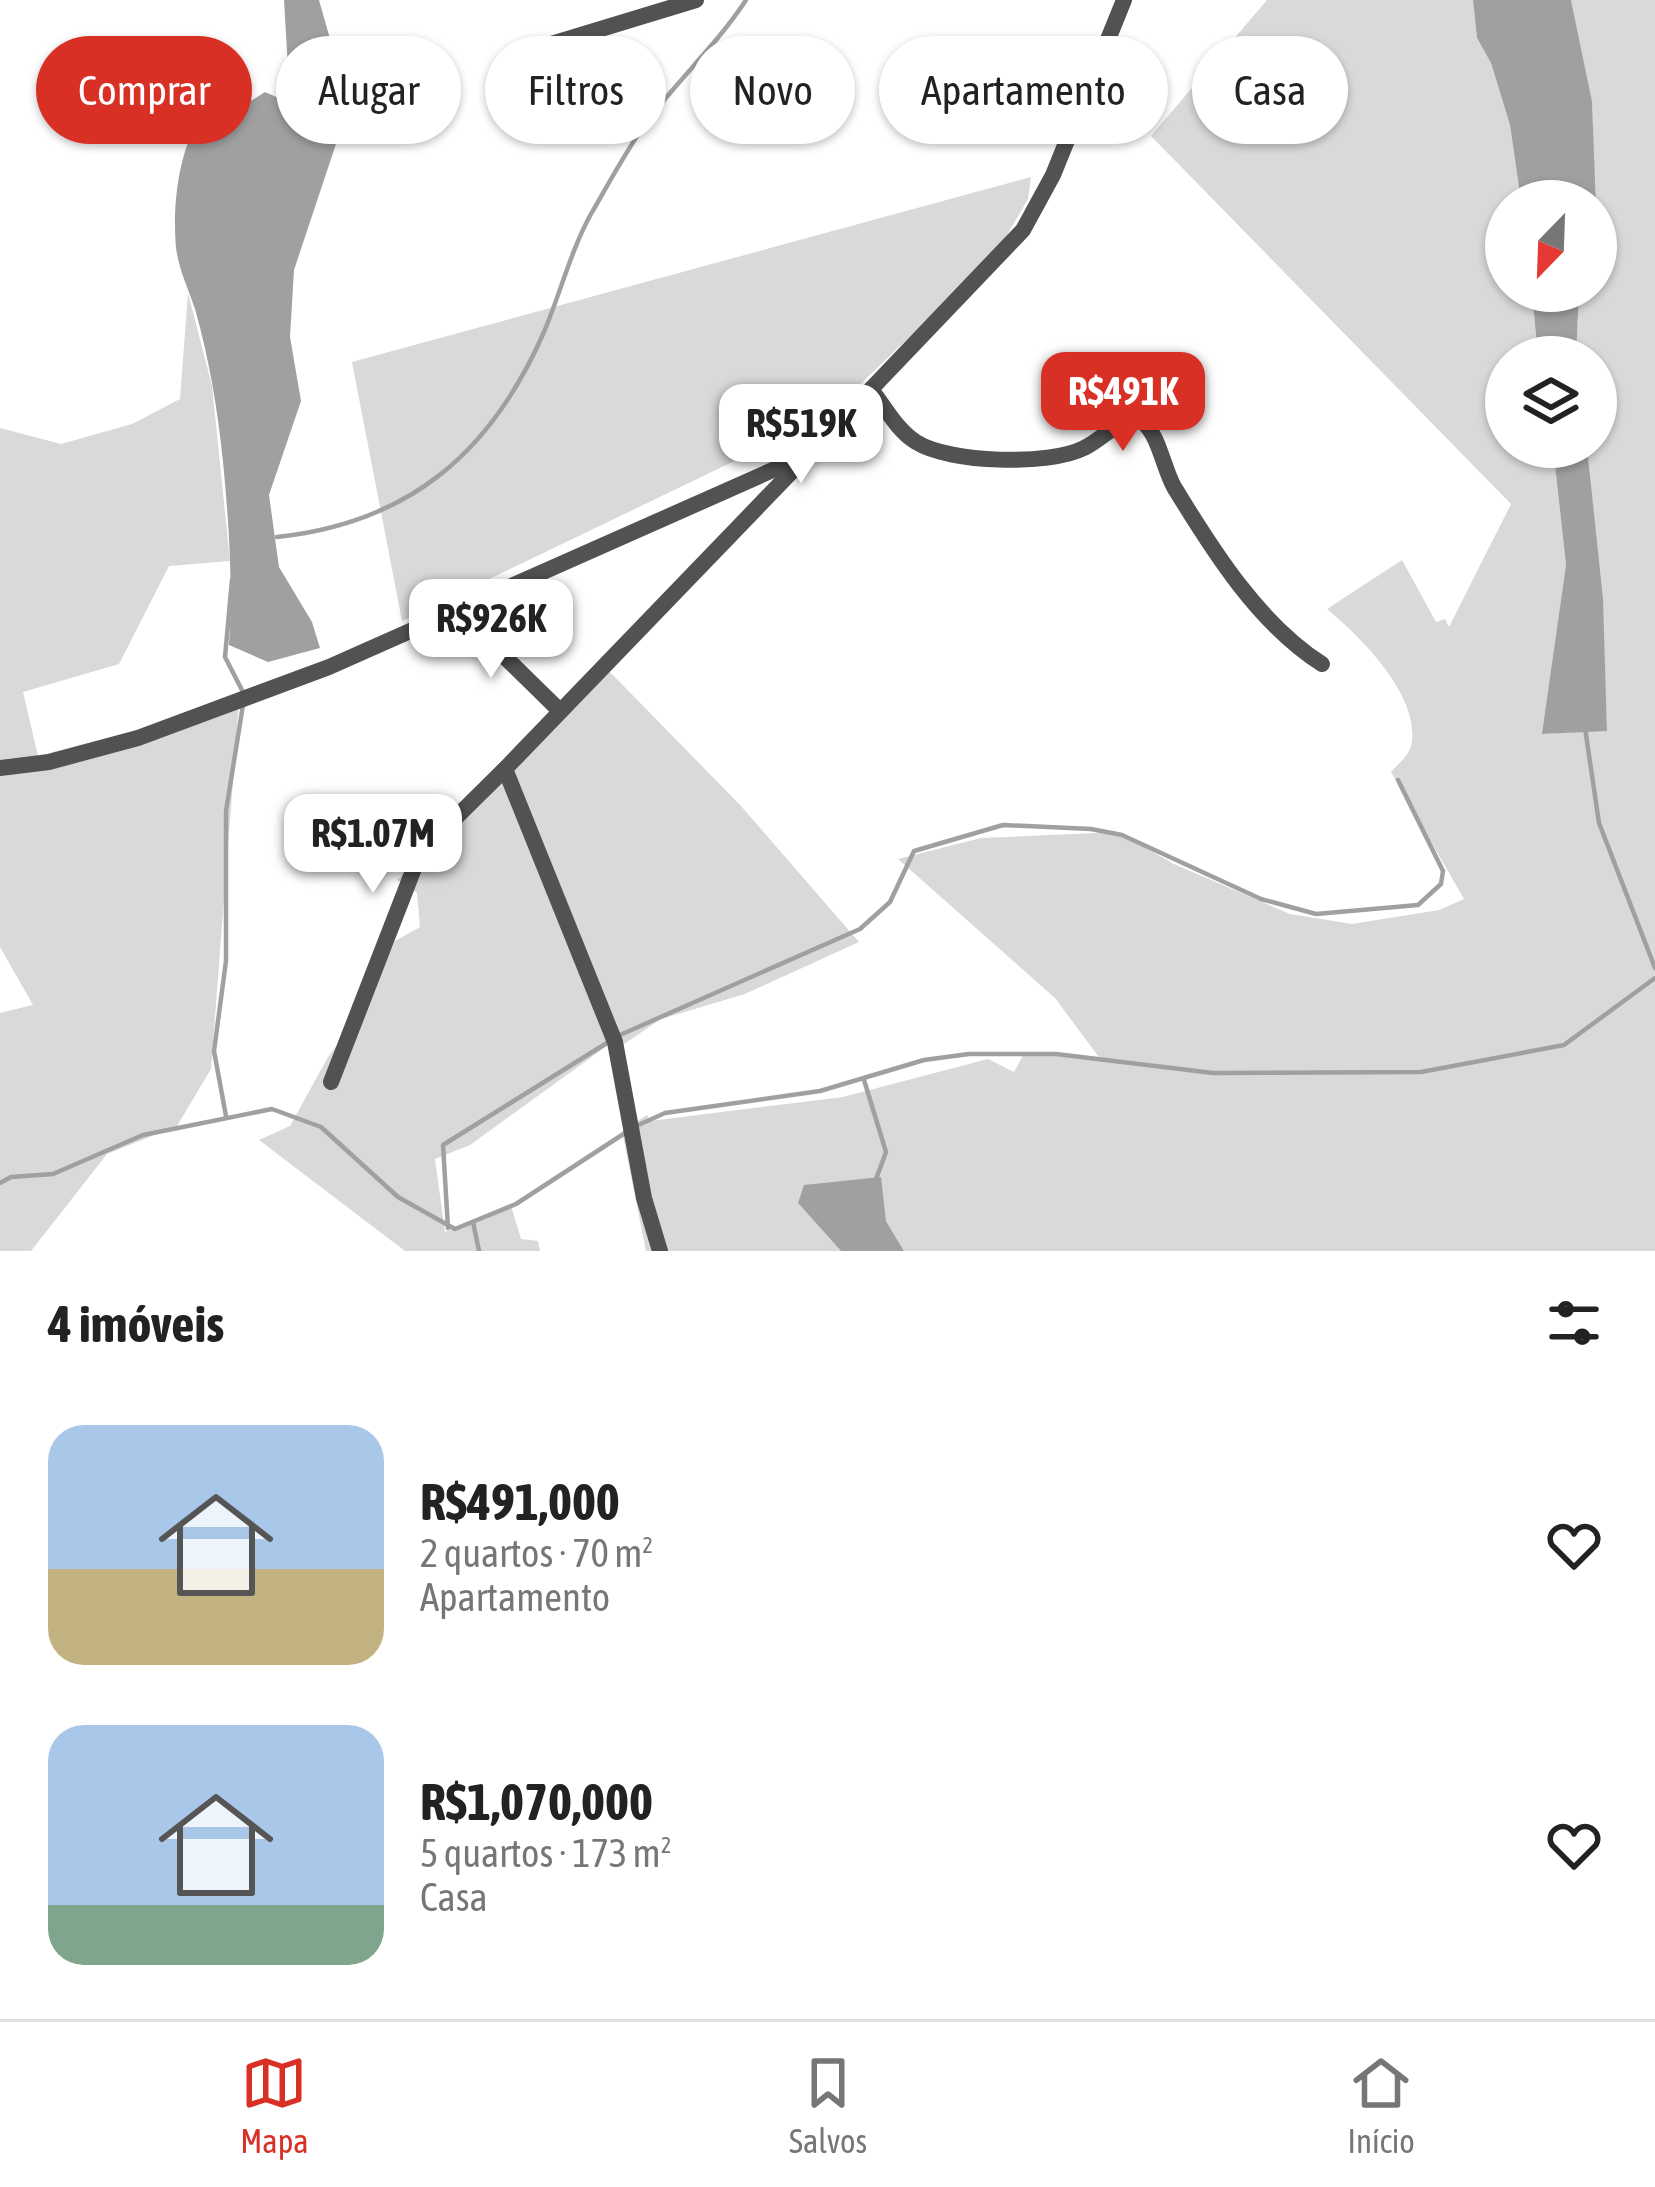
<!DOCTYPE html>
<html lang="pt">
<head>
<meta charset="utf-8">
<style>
	:root { --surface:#fff; --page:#f6f6f6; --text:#222; --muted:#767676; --line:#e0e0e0; --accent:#d93025 }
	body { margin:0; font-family:"Asap Condensed",sans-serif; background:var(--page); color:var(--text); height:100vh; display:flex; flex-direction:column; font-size:45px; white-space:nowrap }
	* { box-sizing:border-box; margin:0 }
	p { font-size:39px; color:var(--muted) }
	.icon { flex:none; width:66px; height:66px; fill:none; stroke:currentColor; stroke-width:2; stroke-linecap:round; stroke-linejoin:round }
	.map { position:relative; height:1251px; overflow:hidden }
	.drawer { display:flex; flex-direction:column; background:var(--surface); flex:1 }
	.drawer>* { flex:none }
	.top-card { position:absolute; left:36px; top:36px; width:1584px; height:108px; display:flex; gap:24px }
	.needle { width:78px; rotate:203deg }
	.controls { position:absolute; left:1485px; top:180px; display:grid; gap:24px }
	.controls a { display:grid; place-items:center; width:132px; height:132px; border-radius:50%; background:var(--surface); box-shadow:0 3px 9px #0004; font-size:60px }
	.price { position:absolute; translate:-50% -102px; padding:0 27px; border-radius:24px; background:#fff; color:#222; font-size:39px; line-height:78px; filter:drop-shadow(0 3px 6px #0008) }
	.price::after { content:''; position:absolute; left:50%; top:72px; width:36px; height:27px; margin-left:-18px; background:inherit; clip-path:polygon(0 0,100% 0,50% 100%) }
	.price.active { background:var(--accent); color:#fff }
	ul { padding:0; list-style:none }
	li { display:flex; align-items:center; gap:36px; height:300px; padding:0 48px }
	li span { display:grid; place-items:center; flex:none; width:336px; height:240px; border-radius:36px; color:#555 }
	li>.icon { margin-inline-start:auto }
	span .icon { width:144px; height:144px; fill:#fffc; stroke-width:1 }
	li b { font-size:51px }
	h2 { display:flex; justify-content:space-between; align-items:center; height:144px; padding:0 48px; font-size:51px }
	.chip { padding:0 42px; border-radius:54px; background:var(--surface); box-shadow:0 3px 9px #0004; font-size:42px; line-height:108px }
	.chip.active { background:var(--accent); color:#fff }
	.menu { display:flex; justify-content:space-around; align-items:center; height:168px; border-top:3px solid var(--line); background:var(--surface); font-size:33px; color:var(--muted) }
	.menu a { display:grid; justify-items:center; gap:6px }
	.menu .active { color:var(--accent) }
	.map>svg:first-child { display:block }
	.green { fill:#d9d9d9 }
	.water { fill:#a0a0a0 }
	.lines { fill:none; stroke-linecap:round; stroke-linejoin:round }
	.stream { stroke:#a0a0a0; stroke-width:4.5 }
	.minor { stroke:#525252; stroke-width:16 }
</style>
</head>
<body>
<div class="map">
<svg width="1655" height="1251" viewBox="0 0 1655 1251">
	<rect width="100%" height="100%" fill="#fff"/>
	<!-- green -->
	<g class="green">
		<path d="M1267,0H1473L1477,38L1491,63L1510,125L1521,201H1506V291H1532L1538,357H1506V447H1553L1566,565L1543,734L1607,730L1602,597L1587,447H1596V357L1576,355L1579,291H1596L1592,101L1571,0H1655V1251H904L886,1221L880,1177L798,1203L841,1251H646L622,1131L647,1115L650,1121L843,1097L988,1059L1014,1072L1025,1052L1101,1060L1055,998L898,859L981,838L1118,832L1174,864L1290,914L1352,924L1439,910L1464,899L1391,772C1399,763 1411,754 1412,741C1418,694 1360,636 1327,609L1402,560L1436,622L1445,619L1449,627L1511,504L1151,136Z"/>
		<path d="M1031,177L1028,199L996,254L826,417L402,621L352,362Z"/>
		<path d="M188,293L212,386L230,561L169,566L119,664L23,692L38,756L239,703L211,1069L177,1126L107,1154L31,1251H0V1013L33,1005L0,947V428L61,444L132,424L180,399Z"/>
		<path d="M607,669L741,806L859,942L745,994L661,1019L615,1050L611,1043L470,1145L435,1159L445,1232L511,1206L521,1239L538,1241L540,1251H405L259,1140L290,1126L328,1057L366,1007L395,941L420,927L417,893L397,880Z"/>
	</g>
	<!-- water -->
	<g class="water">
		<path d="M284,0H319L342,81L345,117L294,270L290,337L301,401L269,495L279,567L312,622L320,648L268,662L229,645C233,584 229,523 223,462C218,411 209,358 195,309C188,288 179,270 176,248C172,205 179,116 225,100L241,107L265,92L290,103Z"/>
		<path d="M1473,0H1571L1592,101L1596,208V201H1521L1510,125L1491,63L1477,38Z"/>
		<path d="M1532,291H1579L1576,357H1538Z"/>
		<path d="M1553,447H1587L1603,599L1607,731L1542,734L1566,565Z"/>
		<path d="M881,1177L886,1221L904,1251H841L798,1203L804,1185Z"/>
	</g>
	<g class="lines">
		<!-- stream -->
		<g class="stream">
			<path d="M277,537C409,523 491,453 544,332C560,294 571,250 591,214C609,183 627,149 648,120C679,79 718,43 746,0"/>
			<path d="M232,580L225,657L244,694"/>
			<path d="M1585,728L1599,823L1655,968"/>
			<path d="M620,1035L860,929L890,902L914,851L1003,825L1091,829L1122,835L1261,899L1316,914L1418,905L1441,884L1443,871L1398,780"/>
			<path d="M864,1080L886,1152L875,1182"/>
			<path d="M226,1116L214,1051L226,961V811L243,705"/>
			<path d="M634,1127L665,1113L820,1091L924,1060L969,1054H1056L1213,1073L1421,1072L1564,1045L1655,978"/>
			<path d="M0,1183L11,1177L53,1174L143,1135L272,1109L321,1127L398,1197L455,1229L516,1204L625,1133"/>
			<path d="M473,1222L479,1251"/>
			<path d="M448,1228L443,1145L610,1041"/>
		</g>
		<!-- minor -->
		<g class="minor">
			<path d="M525,52L696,0"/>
			<path d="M873,392C886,409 898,431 916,442C949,463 1049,466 1084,448C1103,439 1119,417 1142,421C1159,435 1163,467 1174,487C1213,551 1259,624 1322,664"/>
			<path d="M460,613L559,710"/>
			<path d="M0,768L49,762L138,738L329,667L809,454L1023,230L1053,175L1124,0"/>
			<path d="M331,1082L420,853L505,769"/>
			<path d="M660,1251L644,1198L615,1042L505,769L801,462"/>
		</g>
	</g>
</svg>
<div class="controls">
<a><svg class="needle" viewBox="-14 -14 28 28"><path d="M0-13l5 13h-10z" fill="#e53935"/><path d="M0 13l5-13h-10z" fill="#767676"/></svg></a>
<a><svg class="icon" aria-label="layers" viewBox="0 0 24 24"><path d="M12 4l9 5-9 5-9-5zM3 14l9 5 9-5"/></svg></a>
</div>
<b class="price active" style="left:1123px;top:454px">R$491K</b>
<b class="price" style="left:801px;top:486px">R$519K</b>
<b class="price" style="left:491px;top:681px">R$926K</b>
<b class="price" style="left:373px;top:896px">R$1.07M</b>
<div class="top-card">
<a class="chip active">Comprar</a>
<a class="chip">Alugar</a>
<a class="chip">Filtros</a>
<a class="chip">Novo</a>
<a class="chip">Apartamento</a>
<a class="chip">Casa</a>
</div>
</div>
<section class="drawer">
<h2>4 imóveis<svg class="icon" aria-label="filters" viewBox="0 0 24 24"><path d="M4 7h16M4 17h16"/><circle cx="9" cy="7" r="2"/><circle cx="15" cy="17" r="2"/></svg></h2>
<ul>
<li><span style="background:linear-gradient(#a9c7e8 60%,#c2b280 0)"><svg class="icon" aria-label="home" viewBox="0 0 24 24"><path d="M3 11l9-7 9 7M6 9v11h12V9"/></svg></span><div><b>R$491,000</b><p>2 quartos · 70 m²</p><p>Apartamento</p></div><svg class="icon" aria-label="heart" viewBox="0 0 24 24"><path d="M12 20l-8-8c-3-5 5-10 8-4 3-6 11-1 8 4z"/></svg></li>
<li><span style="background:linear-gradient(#a9c7e8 75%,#7fa58c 0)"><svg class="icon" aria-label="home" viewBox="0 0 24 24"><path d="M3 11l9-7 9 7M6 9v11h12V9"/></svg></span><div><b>R$1,070,000</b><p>5 quartos · 173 m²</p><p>Casa</p></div><svg class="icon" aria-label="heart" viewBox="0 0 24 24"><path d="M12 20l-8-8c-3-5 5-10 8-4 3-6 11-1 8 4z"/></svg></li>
</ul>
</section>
<nav class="menu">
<a class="active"><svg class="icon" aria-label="map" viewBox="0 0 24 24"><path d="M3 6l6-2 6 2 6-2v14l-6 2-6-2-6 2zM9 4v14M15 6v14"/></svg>Mapa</a>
<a><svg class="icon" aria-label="saved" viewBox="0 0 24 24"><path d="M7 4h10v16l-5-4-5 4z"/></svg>Salvos</a>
<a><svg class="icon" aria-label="home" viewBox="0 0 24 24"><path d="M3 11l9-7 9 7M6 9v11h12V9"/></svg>Início</a>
</nav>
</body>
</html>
